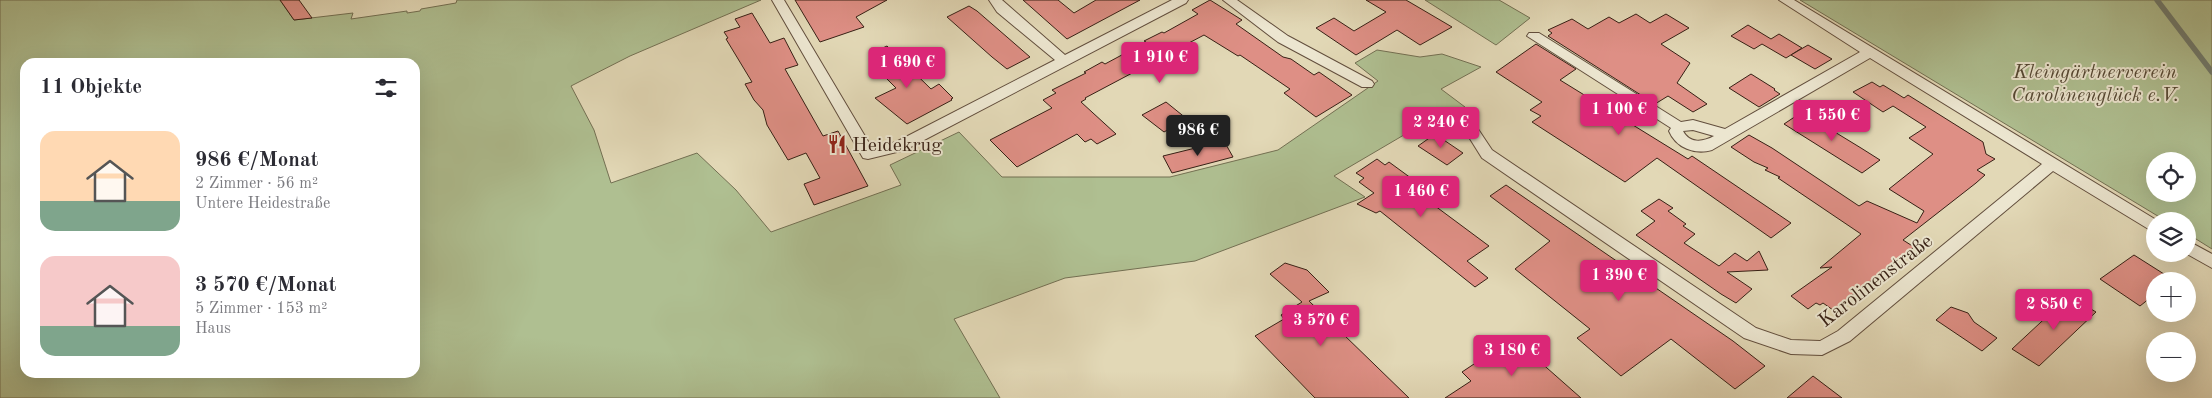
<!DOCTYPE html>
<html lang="de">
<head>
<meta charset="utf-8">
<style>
	:root { --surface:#fff; --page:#f2f2f3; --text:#2b2b33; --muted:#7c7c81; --accent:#db2777 }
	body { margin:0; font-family:"Old Standard TT",serif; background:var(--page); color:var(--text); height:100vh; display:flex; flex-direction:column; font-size:19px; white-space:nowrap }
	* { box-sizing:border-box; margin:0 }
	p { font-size:16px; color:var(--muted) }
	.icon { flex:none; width:28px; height:28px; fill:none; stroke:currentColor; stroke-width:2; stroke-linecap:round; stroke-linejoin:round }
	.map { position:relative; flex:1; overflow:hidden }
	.drawer { position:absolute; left:20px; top:58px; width:400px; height:320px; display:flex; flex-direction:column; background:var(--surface); border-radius:15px; box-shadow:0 5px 20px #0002 }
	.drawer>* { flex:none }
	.controls { position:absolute; left:2146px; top:152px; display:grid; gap:10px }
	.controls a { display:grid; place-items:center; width:50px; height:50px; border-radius:50%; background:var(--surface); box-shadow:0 5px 20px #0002; font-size:25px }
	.price { position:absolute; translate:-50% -42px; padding:0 11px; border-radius:5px; background:var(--accent); color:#fff; font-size:16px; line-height:32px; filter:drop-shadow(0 1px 2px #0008) }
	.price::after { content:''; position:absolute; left:50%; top:30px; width:15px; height:11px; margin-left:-8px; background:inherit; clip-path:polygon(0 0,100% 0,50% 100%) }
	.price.current { background:#222; color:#fff }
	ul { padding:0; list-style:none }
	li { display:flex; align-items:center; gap:15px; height:125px; padding:0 20px }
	li span { display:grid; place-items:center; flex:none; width:140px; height:100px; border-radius:15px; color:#555 }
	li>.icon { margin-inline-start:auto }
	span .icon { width:60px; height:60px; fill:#fffc; stroke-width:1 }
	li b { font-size:21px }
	h2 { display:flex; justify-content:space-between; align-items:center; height:60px; padding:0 20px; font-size:21px }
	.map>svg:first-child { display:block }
	.green { fill:#afbf91; stroke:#737053; fill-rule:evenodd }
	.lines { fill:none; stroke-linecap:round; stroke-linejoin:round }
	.stream { stroke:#6f7c70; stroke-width:5.5 }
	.building { fill:#de8f85; stroke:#372015 }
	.minor-casing { stroke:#624e3d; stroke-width:2 }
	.minor { fill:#ece6d0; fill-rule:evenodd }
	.labels { text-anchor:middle; stroke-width:4; stroke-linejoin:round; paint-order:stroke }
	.park-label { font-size:20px; font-style:italic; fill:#554834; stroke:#ece6d0 }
	.poi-label { font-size:20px; fill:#372015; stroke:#ece6d0; text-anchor:start }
	.street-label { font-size:20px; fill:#372015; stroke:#ece6d0 }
</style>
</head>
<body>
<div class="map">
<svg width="2212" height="398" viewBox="0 0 2212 398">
	<rect width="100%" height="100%" fill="#e2d8b6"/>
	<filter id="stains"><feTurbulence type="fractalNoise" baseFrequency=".004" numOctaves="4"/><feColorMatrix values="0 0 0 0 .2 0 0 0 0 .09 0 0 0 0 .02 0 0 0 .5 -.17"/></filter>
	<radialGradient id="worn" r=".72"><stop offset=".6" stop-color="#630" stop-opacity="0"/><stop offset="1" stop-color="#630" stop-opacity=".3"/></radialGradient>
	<!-- green -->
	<g class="green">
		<path d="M0,0H280L294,20L353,13L351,19L407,11V13L420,11L421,9L456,3L457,0H761L630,56L571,86L594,130L611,183L697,153L736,190L771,232L901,185L890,165L959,132L1002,177H1170L1278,150L1378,81L1355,63L1377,50L1420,57L1442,54L1481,67L1441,89L1465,107L1419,119L1426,122L1334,176L1365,197L1195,261L1065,278L954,319L1000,398H0ZM25,62H415V372H25Z"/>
		<path d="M1425,0H1499L1530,18L1496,45Z"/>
		<path d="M1800,0H2212V249L2188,234V221H2166ZM2155,161H2188V194H2155Z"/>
	</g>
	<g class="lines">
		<!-- stream -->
		<path class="stream" d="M2157,0L2212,72"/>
	</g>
	<!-- building -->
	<g class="building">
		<path d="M280,0H299L312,18L294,20Z"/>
		<path d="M795,0H887L856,17L864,27L820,42Z"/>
		<path d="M1023,0H1058L1074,13L1096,0H1140L1067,39Z"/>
		<path d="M1210,0L1242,20L1236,24L1283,57L1291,59L1314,75L1319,72L1352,95L1316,117L1284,93L1290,89L1240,55L1238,56L1204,35L1085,98L1086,99L1081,102L1116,134L1097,144L1091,139L1085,142L1077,134L1017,167L990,140L1052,108L1043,100L1056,93L1052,90L1086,73L1084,72L1102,62L1105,64L1146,42L1144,41L1162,32L1164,33L1198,14L1192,10Z"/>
		<path d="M1366,0H1406L1452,27L1420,45L1397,30L1356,55L1316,28L1334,18L1354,31L1386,12Z"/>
		<path d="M969,6L977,11L1030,57L1007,69L992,57L947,17Z"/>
		<path d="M752,13L770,43L784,38L798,65L785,69L823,136L838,131L868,186L814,205L804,184L820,178L806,153L788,160L767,125L763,110L754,100L745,84L752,82L726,39L728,38L724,32L740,27L735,19Z"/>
		<path d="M1636,14L1650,23L1666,14L1689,28L1661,44L1690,63L1677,83L1707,104L1693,112L1668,96L1655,104L1548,36L1552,33L1548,30L1572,19L1588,29L1609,17L1619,23Z"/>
		<path d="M1748,25L1771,39L1779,34L1802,48L1786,58L1762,44L1754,49L1731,36Z"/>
		<path d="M1536,44L1576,69L1560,80L1688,159L1692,156L1791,223L1771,238L1657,158L1625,182L1532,122L1541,116L1530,110L1542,102L1496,72Z"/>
		<path d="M1808,45L1832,59L1815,69L1791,55Z"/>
		<path d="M887,46L931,89L939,84L953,98L951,99L952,100L907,124L875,98L896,88L875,67L881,64L870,54Z"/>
		<path d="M1751,74L1775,89L1774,90L1780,94L1759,107L1729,88Z"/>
		<path d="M1872,82L1880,87L1883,85L1904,98L1908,95L1924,105L1983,142L1986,154L1995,159L1977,170L1985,175L1976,183L1903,240L1914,247L1906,254L1833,310L1823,303L1820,305L1816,303L1808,309L1791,296L1832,267L1820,268L1861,234L1778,178L1780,177L1765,170L1768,168L1754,162L1731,147L1749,135L1772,148L1859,206L1867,201L1917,223L1924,211L1889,189L1933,154L1909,138L1926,127L1893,106L1883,112L1853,92Z"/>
		<path d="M1166,102L1187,119L1164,132L1142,115Z"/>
		<path d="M1802,112L1861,148L1880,160L1862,173L1784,124Z"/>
		<path d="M1435,134L1463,153L1447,165L1418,146Z"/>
		<path d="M1224,141L1233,157L1172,173L1163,156Z"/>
		<path d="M1377,159L1385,165L1389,162L1430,192L1423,197L1489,246L1467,261L1488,278L1475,287L1380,211L1376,213L1357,204L1374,193L1359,182L1364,178L1356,173Z"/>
		<path d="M1506,185L1733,341L1765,366L1735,389L1671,339L1621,376L1577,338L1590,329L1515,269L1550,241L1490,196Z"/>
		<path d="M1659,199L1673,208L1668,211L1686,224L1683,226L1695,234L1684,243L1719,266L1735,253L1747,261L1759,251L1768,270L1727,272L1752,289L1736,303L1721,294L1636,235L1655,221L1641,211Z"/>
		<path d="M2134,255L2175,281H2155V294L2140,306L2100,279Z"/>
		<path d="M1285,263L1307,270L1329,292L1309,301L1409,398H1315L1255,336L1284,319L1281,315L1302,302L1270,274Z"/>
		<path d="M2069,296L2096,312L2039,366L2012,349Z"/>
		<path d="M1951,307L1968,313L1974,322L1997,338L1982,351L1936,320Z"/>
		<path d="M1513,338L1581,398H1445L1471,381L1462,372Z"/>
		<path d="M1813,376L1842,398H1787Z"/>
	</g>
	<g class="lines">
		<!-- minor casing -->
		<g class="minor-casing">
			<g id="minor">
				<path d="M772,0H784L872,148L896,142L1055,60L997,12L989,0H1002L1065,55L1172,0H1188L1186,3L905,150L868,159L863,158Z"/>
				<path d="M1223,0H1237L1288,36L1372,81L1374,84L1372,87H1362L1278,42Z"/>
				<path d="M1779,0H1794L2158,221H2155V233L2053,171L1850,341L1822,355L1791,354L1744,338L1482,158L1462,126L1464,123H1474L1492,150L1756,328L1791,340L1820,341L1838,331L2042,164L1870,58L1712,150C1695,155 1676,148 1669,131L1671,128L1527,36L1529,33H1539L1681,122L1693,120L1725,129L1860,52ZM1693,130L1714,136C1703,142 1690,144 1683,131Z"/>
				<path d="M2188,241L2212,254V268L2187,254Z"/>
			</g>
		</g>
		<!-- minor -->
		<use href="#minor" class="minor"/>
	</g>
	<!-- icons -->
	<defs>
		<g id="restaurant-bare" transform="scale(1.5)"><path d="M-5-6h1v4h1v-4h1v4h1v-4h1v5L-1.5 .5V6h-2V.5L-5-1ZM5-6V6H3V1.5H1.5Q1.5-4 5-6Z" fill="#8f2418" stroke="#ece6d0" stroke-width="2.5" paint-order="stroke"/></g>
	</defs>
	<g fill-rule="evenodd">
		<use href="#restaurant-bare" x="837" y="144"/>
	</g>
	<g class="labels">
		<!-- park labels -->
		<g class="park-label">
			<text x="2095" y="78">Kleingärtnerverein<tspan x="2095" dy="23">Carolinenglück e.V.</tspan></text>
		</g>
		<!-- poi labels -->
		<g class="poi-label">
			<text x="852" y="151">Heidekrug</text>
		</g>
		<!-- street labels -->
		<g class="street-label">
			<text transform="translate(1875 280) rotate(-38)" y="7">Karolinenstraße</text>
		</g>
	</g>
	<rect width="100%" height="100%" filter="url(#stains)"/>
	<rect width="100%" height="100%" fill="url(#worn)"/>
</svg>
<div class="controls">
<a><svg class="icon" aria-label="locate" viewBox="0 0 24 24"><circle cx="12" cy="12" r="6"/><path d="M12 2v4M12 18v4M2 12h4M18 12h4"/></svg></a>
<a><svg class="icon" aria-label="layers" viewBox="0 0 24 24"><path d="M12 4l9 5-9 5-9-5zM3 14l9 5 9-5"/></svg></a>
<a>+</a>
<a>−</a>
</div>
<b class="price" style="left:1160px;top:84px">1 910 €</b>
<b class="price" style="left:907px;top:89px">1 690 €</b>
<b class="price" style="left:1619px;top:136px">1 100 €</b>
<b class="price" style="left:1832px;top:142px">1 550 €</b>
<b class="price" style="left:1441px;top:149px">2 240 €</b>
<b class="price current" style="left:1198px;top:157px">986 €</b>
<b class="price" style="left:1421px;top:218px">1 460 €</b>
<b class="price" style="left:1619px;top:302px">1 390 €</b>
<b class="price" style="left:2054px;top:331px">2 850 €</b>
<b class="price" style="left:1321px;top:347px">3 570 €</b>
<b class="price" style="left:1512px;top:377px">3 180 €</b>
<section class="drawer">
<h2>11 Objekte<svg class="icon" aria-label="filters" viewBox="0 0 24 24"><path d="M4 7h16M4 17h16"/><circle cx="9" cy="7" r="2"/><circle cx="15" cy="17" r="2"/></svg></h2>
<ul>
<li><span style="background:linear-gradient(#ffd9b3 70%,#7fa58c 0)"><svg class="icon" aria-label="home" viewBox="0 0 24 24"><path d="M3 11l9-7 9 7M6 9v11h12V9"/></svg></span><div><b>986 €/Monat</b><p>2 Zimmer · 56 m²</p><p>Untere Heidestraße</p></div></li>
<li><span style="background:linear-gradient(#f6c9c9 70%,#7fa58c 0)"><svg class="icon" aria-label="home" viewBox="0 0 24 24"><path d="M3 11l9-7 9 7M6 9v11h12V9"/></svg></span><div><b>3 570 €/Monat</b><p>5 Zimmer · 153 m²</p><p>Haus</p></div></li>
</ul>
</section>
</div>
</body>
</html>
